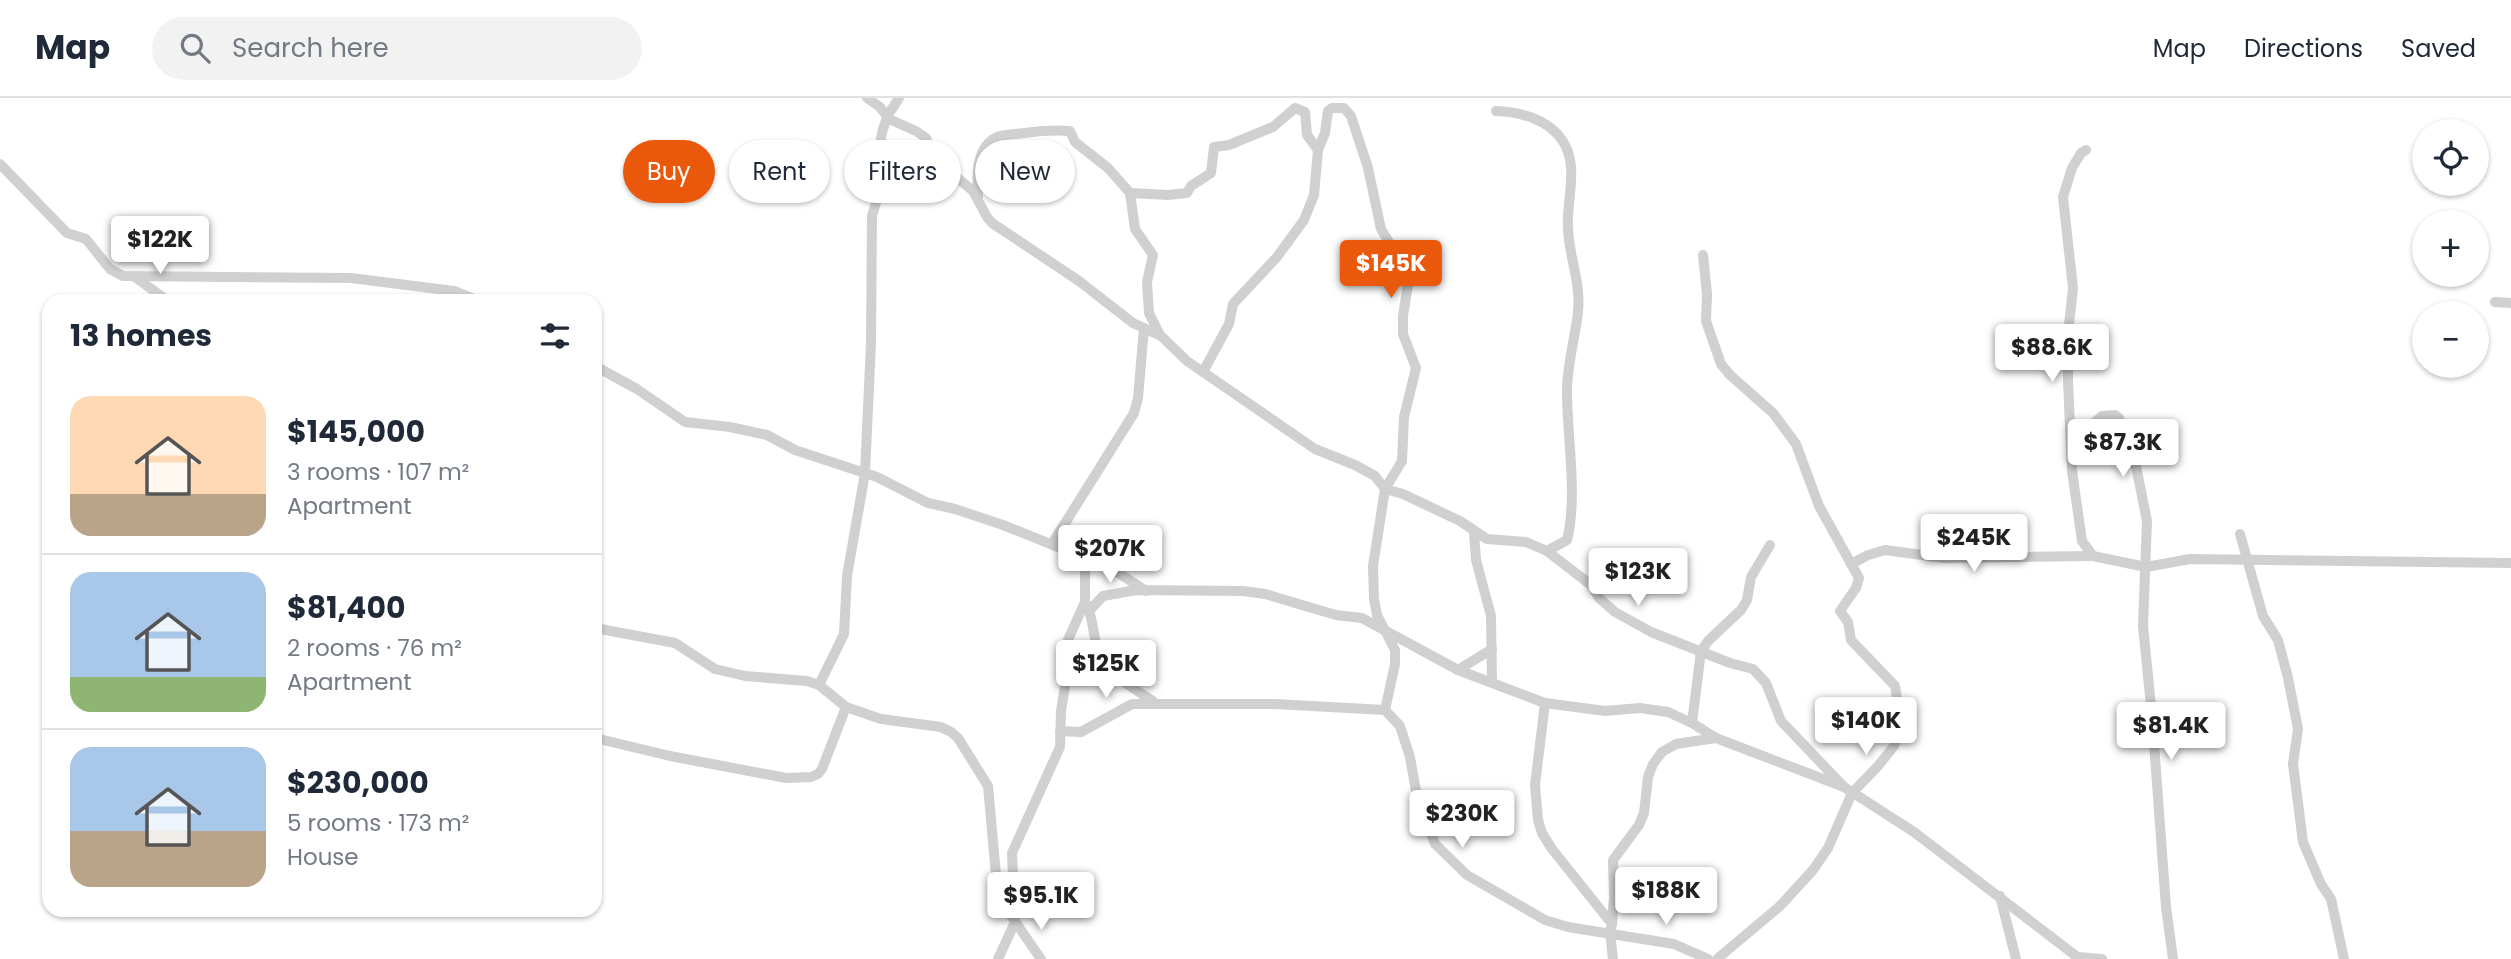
<!DOCTYPE html>
<html lang="en">
<head>
<meta charset="utf-8">
<style>
	:root { --surface:#fff; --page:#f2f2f3; --text:#1f2937; --muted:#747a83; --line:#e0e1e3; --accent:#ea580c }
	body { margin:0; font-family:Poppins,sans-serif; background:var(--page); color:var(--text); height:100vh; display:flex; flex-direction:column; font-size:26px; white-space:nowrap }
	* { box-sizing:border-box; margin:0 }
	p { font-size:23px; color:var(--muted) }
	.icon { flex:none; width:38px; height:38px; fill:none; stroke:currentColor; stroke-width:2; stroke-linecap:round; stroke-linejoin:round }
	.map { position:relative; flex:1; overflow:hidden }
	.side { position:absolute; left:42px; top:196px; width:560px; height:623px; display:flex; flex-direction:column; background:var(--surface); border-radius:21px; box-shadow:0 2px 5px #0004 }
	.side>* { flex:none }
	.top-card { position:absolute; left:623px; top:42px; width:665px; height:63px; display:flex; gap:14px }
	.buttons { position:absolute; left:2412px; top:21px; display:grid; gap:14px }
	.buttons a { display:grid; place-items:center; width:77px; height:77px; border-radius:50%; background:var(--surface); box-shadow:0 2px 5px #0004; font-size:35px }
	.price { position:absolute; translate:-50% -60px; padding:0 16px; border-radius:7px; background:#fff; color:#222; font-size:23px; line-height:46px; filter:drop-shadow(0 2px 4px #0008) }
	.price::after { content:''; position:absolute; left:50%; top:42px; width:21px; height:16px; margin-left:-10px; background:inherit; clip-path:polygon(0 0,100% 0,50% 100%) }
	.price.active { background:var(--accent); color:#fff }
	ul { padding:0; list-style:none }
	li { display:flex; align-items:center; gap:21px; height:175px; padding:0 28px }
	li+li { border-top:2px solid var(--line) }
	li span { display:grid; place-items:center; flex:none; width:196px; height:140px; border-radius:21px; color:#555 }
	li>.icon { margin-inline-start:auto }
	span .icon { width:84px; height:84px; fill:#fffc; stroke-width:1 }
	li b { font-size:30px }
	h2 { display:flex; justify-content:space-between; align-items:center; height:84px; padding:0 28px; font-size:30px }
	.tag { padding:0 24px; border-radius:32px; background:var(--surface); box-shadow:0 2px 5px #0004; font-size:24px; line-height:63px }
	.tag.active { background:var(--accent); color:#fff }
	header { display:flex; align-items:center; gap:42px; box-sizing:border-box; height:98px; padding:0 35px; background:var(--surface); border-bottom:2px solid var(--line) }
	header strong { font-size:33px }
	nav { display:flex; gap:38px; margin-inline-start:auto; font-size:24px }
	.search { width:490px; height:63px; background:var(--page); display:flex; align-items:center; gap:18px; box-sizing:border-box; padding:0 24px; border-radius:38px; color:var(--muted); font-size:26px }
	.map>svg:first-child { display:block }
	.lines { fill:none; stroke-linecap:round; stroke-linejoin:round }
	.minor { stroke:#d0d0d0; stroke-width:10 }
</style>
</head>
<body>
<header>
<strong>Map</strong>
<div class="search"><svg class="icon" aria-label="search" viewBox="0 0 24 24"><circle cx="10" cy="10" r="6"/><path d="M15 15l6 6"/></svg>Search here</div>
<nav><a>Map</a><a>Directions</a><a>Saved</a></nav>
</header>
<div class="map">
<svg width="2511" height="861" viewBox="0 0 2511 861">
	<rect width="100%" height="100%" fill="#fff"/>
	<g class="lines">
		<!-- minor -->
		<g class="minor">
			<path d="M867,0L880,9L889,21L916,33L926,40L935,61L973,93L987,119L992,125L1079,183L1133,225L1161,238L1187,263L1315,351L1355,367L1375,378L1385,391L1403,396L1460,423L1487,441L1526,444L1547,453L1591,487L1599,500L1615,514L1651,534L1730,565L1753,571L1766,585L1781,623L1844,689"/>
			<path d="M1496,13C1520,14 1548,21 1562,42C1580,68 1566,101 1568,130C1569,160 1581,183 1578,214C1575,241 1567,267 1567,293C1567,339 1578,399 1567,442L1547,453"/>
			<path d="M2086,52L2081,55L2072,70L2063,99L2073,190L2068,236V283L2072,373L2082,443L2093,458L2146,469L2190,461L2511,465"/>
			<path d="M0,66L67,135L86,141L110,171L123,178L351,180L454,193L479,203"/>
			<path d="M1130,95L1168,97L1187,95L1191,88L1211,75L1214,49L1229,47L1273,29L1295,10L1305,14L1307,37L1318,52"/>
			<path d="M978,100C977,80 975,49 997,39C1005,36 1016,36 1025,35C1039,33 1056,32 1070,33L1075,44L1108,70L1130,95L1135,131L1153,157L1147,184L1149,215L1160,237"/>
			<path d="M1703,157L1707,196L1706,223L1721,266L1730,277L1773,315L1796,346L1819,408L1859,480L1856,490L1840,513L1848,524L1851,542L1895,588L1901,623L1899,634L1894,648L1878,668L1852,695L1828,750L1813,772L1780,808L1717,861"/>
			<path d="M135,179L168,203"/>
			<path d="M2495,204L2511,205"/>
			<path d="M595,268L637,291L685,324L730,329L767,337L795,352L877,379L928,405L955,411L1003,427L1085,460V504L1062,555L1065,588L1061,613L1060,649L1012,755L1015,824L998,861"/>
			<path d="M1203,274L1229,226L1233,206L1277,159L1304,122L1314,97L1318,52L1325,35L1328,13L1332,10H1344L1351,18L1368,70L1381,131L1405,170L1408,186L1403,218V236L1416,270L1404,319L1402,363L1385,391L1373,468L1374,501L1377,517L1395,552V566L1385,612"/>
			<path d="M2071,346L2102,318L2115,317L2119,320L2135,363L2147,423L2143,528L2152,618L2166,809L2173,861"/>
			<path d="M1474,434L1476,462L1491,518L1492,583"/>
			<path d="M2240,436L2263,518L2278,542L2288,580L2298,631L2293,666L2303,744L2321,786L2331,801L2344,861"/>
			<path d="M1052,446L1134,315L1138,300L1144,230"/>
			<path d="M1085,460L1117,474L1146,493"/>
			<path d="M1851,466L1868,457L1885,452L1944,460L2093,458"/>
			<path d="M1087,507C1094,523 1093,540 1099,556C1107,577 1137,592 1154,604"/>
			<path d="M1089,513L1103,498L1136,492L1243,493L1265,496L1336,517L1362,520L1458,572L1545,605L1605,613L1640,610L1668,614L1692,625L1716,640L1844,689L1914,734L2080,861"/>
			<path d="M595,530L675,545L715,571L745,578L807,583L819,587L846,609L881,621L941,629L951,634L958,640L988,688L998,799L1041,861"/>
			<path d="M1458,572L1492,551"/>
			<path d="M819,587L844,536L847,478L865,375L871,245L872,118L878,98L879,49L883,31L888,17L899,0"/>
			<path d="M1545,605L1535,687L1538,722L1542,735L1552,751L1612,826L1610,834L1613,861"/>
			<path d="M1692,625L1701,553L1708,543L1741,512L1747,502L1751,479L1770,447"/>
			<path d="M1060,633L1081,634L1132,606H1275L1385,612L1400,628L1410,659L1417,699L1435,746L1467,777L1545,822L1568,829L1674,846L1708,861"/>
			<path d="M595,640L670,658L786,680L811,679L818,676L822,671L846,609"/>
			<path d="M2000,798L2016,861"/>
			<path d="M1612,826L1614,799L1613,762L1639,727L1644,715L1648,679L1653,666L1662,654L1676,646L1716,640"/>
			<path d="M2078,859L2102,861"/>
		</g>
	</g>
</svg>
<div class="buttons">
<a><svg class="icon" aria-label="locate" viewBox="0 0 24 24"><circle cx="12" cy="12" r="6"/><path d="M12 2v4M12 18v4M2 12h4M18 12h4"/></svg></a>
<a>+</a>
<a>−</a>
</div>
<b class="price" style="left:160px;top:178px">$122K</b>
<b class="price active" style="left:1391px;top:202px">$145K</b>
<b class="price" style="left:2052px;top:286px">$88.6K</b>
<b class="price" style="left:2123px;top:381px">$87.3K</b>
<b class="price" style="left:1974px;top:476px">$245K</b>
<b class="price" style="left:1110px;top:487px">$207K</b>
<b class="price" style="left:1638px;top:510px">$123K</b>
<b class="price" style="left:1106px;top:602px">$125K</b>
<b class="price" style="left:1866px;top:659px">$140K</b>
<b class="price" style="left:2171px;top:664px">$81.4K</b>
<b class="price" style="left:1462px;top:752px">$230K</b>
<b class="price" style="left:1666px;top:829px">$188K</b>
<b class="price" style="left:1041px;top:834px">$95.1K</b>
<div class="top-card">
<a class="tag active">Buy</a>
<a class="tag">Rent</a>
<a class="tag">Filters</a>
<a class="tag">New</a>
</div>
<section class="side">
<h2>13 homes<svg class="icon" aria-label="filters" viewBox="0 0 24 24"><path d="M4 7h16M4 17h16"/><circle cx="9" cy="7" r="2"/><circle cx="15" cy="17" r="2"/></svg></h2>
<ul>
<li><span style="background:linear-gradient(#ffd9b3 70%,#b9a48a 0)"><svg class="icon" aria-label="home" viewBox="0 0 24 24"><path d="M3 11l9-7 9 7M6 9v11h12V9"/></svg></span><div><b>$145,000</b><p>3 rooms · 107 m²</p><p>Apartment</p></div></li>
<li><span style="background:linear-gradient(#a9c7e8 75%,#8fb573 0)"><svg class="icon" aria-label="home" viewBox="0 0 24 24"><path d="M3 11l9-7 9 7M6 9v11h12V9"/></svg></span><div><b>$81,400</b><p>2 rooms · 76 m²</p><p>Apartment</p></div></li>
<li><span style="background:linear-gradient(#a9c7e8 60%,#b9a48a 0)"><svg class="icon" aria-label="home" viewBox="0 0 24 24"><path d="M3 11l9-7 9 7M6 9v11h12V9"/></svg></span><div><b>$230,000</b><p>5 rooms · 173 m²</p><p>House</p></div></li>
</ul>
</section>
</div>
</body>
</html>
